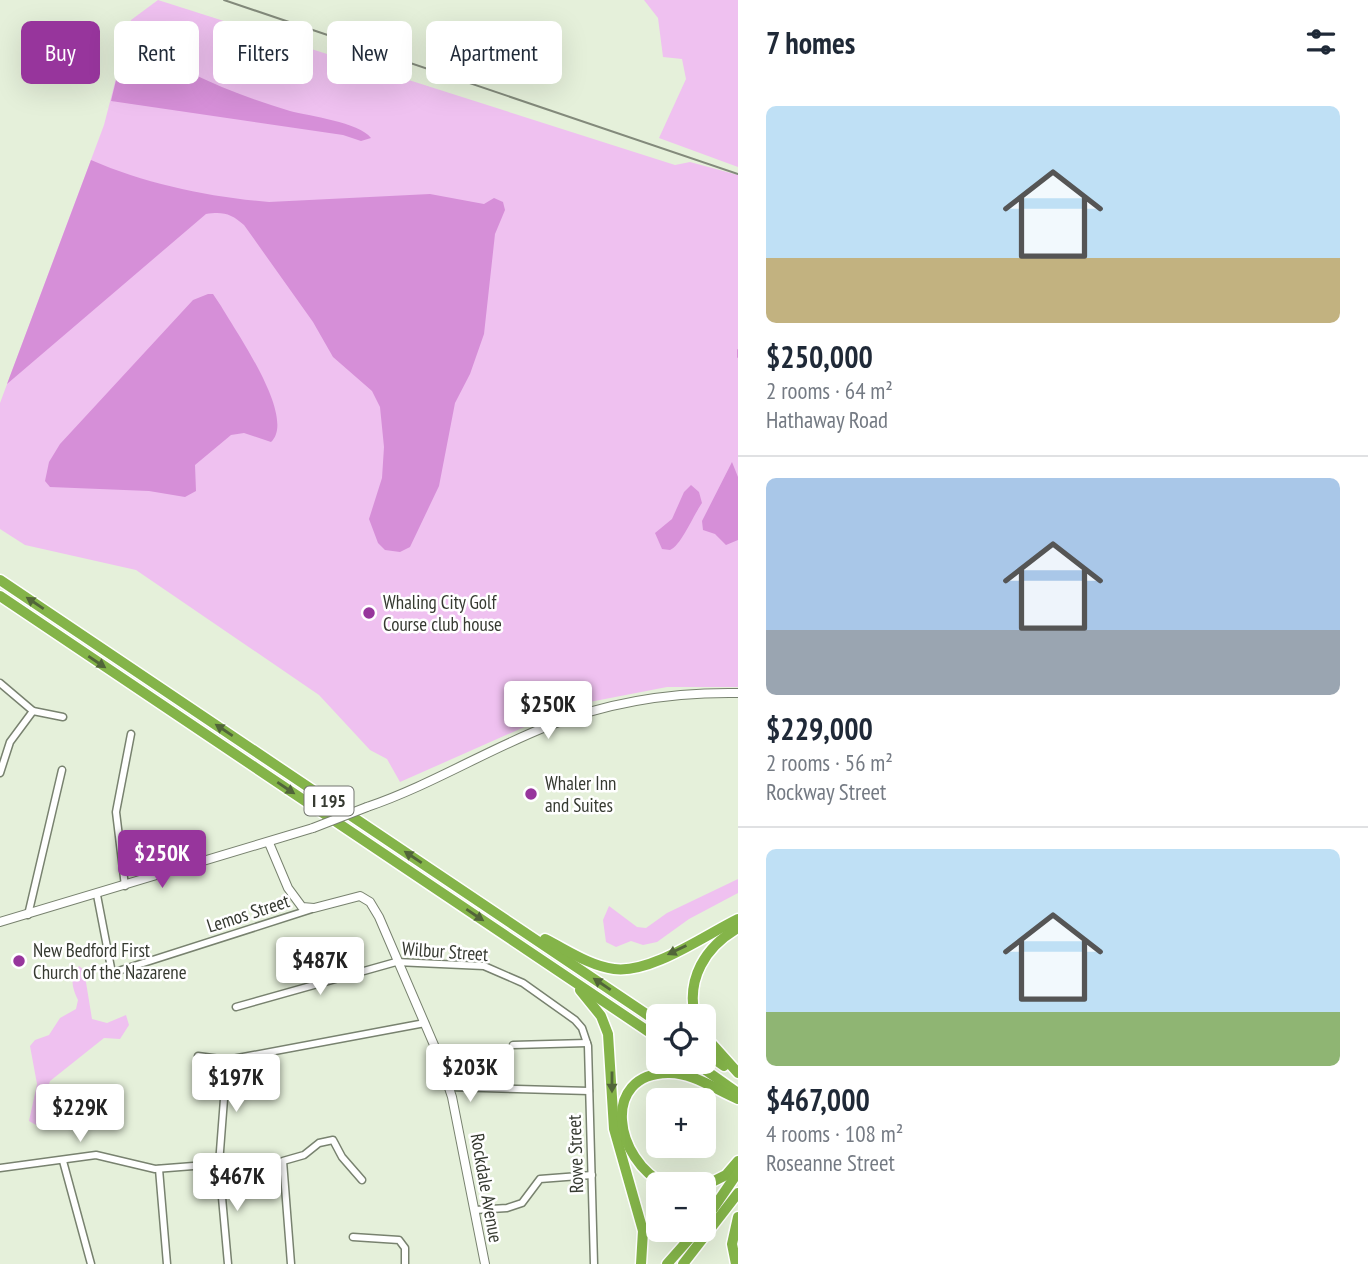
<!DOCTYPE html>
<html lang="en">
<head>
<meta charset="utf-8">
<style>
	:root { --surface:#fff; --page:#f6f6f7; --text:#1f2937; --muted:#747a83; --line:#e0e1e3; --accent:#97359c }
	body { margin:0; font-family:"PT Sans Narrow",sans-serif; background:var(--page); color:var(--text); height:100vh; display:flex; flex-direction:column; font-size:26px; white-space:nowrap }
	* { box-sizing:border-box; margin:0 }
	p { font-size:23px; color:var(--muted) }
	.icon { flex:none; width:38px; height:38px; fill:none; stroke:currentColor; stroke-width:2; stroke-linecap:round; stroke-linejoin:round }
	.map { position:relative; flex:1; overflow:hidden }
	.side { display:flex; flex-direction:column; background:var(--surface); width:630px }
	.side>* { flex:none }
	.guide { position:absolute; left:21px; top:21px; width:611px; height:63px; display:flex; gap:14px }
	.controls { position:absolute; left:646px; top:1004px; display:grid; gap:14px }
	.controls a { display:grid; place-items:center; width:70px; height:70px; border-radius:10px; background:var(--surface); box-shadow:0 7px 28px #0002; font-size:35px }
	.price { position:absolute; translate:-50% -60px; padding:0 16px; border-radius:7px; background:#fff; color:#222; font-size:23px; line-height:46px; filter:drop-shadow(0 2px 4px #0008) }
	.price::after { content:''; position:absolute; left:50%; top:42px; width:21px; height:16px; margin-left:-10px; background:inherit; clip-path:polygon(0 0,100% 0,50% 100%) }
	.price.on { background:var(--accent); color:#fff }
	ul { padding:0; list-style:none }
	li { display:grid; align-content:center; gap:14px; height:371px; padding:0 28px }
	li+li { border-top:2px solid var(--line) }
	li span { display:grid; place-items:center; height:217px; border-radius:10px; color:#555 }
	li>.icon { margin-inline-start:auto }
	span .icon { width:126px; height:126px; fill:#fffc; stroke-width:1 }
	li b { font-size:30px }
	h2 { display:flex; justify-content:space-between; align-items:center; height:84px; padding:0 28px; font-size:30px }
	.tag { padding:0 24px; border-radius:10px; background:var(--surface); box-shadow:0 7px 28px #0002; font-size:24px; line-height:63px }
	.tag.on { background:var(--accent); color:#fff }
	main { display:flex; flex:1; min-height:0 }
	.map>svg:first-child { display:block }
	.green { fill:#efc1f0 }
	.forest { fill:#d68fd8 }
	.water { fill:#d891d9 }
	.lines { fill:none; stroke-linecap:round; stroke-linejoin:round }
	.stream { stroke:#d891d9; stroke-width:2 }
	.minor-casing { stroke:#78826f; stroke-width:9 }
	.secondary-casing { stroke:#78826f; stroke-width:10 }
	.motorway-casing { stroke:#fff; stroke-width:13 }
	.minor { stroke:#fff; stroke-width:6 }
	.secondary { stroke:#fff; stroke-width:8 }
	.motorway { stroke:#84b449; stroke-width:10 }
	.rail { stroke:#838a7b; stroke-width:2 }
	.secondary-bridge-casing { stroke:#78826f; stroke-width:10; stroke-linecap:butt }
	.secondary-bridge { stroke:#fff; stroke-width:8 }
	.oneway { fill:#516539 }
	.poi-dot { fill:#97359c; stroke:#fff; stroke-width:2.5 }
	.labels { text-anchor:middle; stroke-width:5; stroke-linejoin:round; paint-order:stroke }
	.shield { fill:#fff; stroke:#72756f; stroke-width:2 }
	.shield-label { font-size:18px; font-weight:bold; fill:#363a31 }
	.poi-label { font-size:19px; fill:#363a31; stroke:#fff; text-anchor:start }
	.street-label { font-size:19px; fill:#363a31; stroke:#fff }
</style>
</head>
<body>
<main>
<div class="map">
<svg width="738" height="1264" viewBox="0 0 738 1264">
	<rect width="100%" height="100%" fill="#e5f0da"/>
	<!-- green -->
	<g class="green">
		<path d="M158,0L675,165L690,162L738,175V687H667L574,705L400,782L387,759L370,750L319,695L136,570L25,545L0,529V403L104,125L131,20Z"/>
		<path d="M644,0H738V167L659,138L686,79L682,59L663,57L658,18Z"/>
		<path d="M738,879V893L689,919L657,942L643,945L631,941L616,947L606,942L603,920L609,906L637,927L646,928L667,913Z"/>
		<path d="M79,966L84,970L92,1019L107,1023L126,1015L129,1025L120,1039L104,1038L50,1081L36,1125L29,1121L37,1084L30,1046L35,1040L49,1035L60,1018L76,1009L78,1000C72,988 69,977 79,966Z"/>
	</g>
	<!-- forest -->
	<g class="forest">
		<path d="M126,39C179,69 231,94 290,111C309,116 359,122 371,138L361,141L343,135L111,101Z"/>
		<path d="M91,160C146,184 209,197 269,202L430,194L484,204L494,198L503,202L505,210L495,234L484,334L470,374L455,403L439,486L410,547L400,552L385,550L378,543L369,519L382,478L384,447L380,407L372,391L333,357L313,322L244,225C232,214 223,211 206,214L7,384Z"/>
		<path d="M208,294H213L221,306C236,332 297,418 271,442L244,433L231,435L195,465L196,491L185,497L149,491L50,487L45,481L49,462L60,444L193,300Z"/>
		<path d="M732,462L738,477V540L726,545L715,534L703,530L702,521Z"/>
	</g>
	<!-- water -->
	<path class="water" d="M691,485L699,492L702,503C694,514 681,546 670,550L662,549L655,533L672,519L684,492Z"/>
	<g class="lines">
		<!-- stream -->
		<path class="stream" d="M738,350V357"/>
		<!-- minor casing -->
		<g class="minor-casing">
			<g id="minor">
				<path d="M0,683L33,711L63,717"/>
				<path d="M0,773L10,742L33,711"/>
				<path d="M125,886L116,812L131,734"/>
				<path d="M97,895L112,973L312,909"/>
				<path d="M28,915L62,770"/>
				<path d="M236,1007L396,962L484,966L523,983L575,1020L582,1028L588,1046L594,1264"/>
				<path d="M513,1045L587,1043"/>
				<path d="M198,1056L227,1060L425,1023"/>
				<path d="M227,1060L219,1164L228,1264"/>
				<path d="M449,1087L589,1091"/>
				<path d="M63,1161L91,1264"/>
				<path d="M0,1168L96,1155L155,1169L219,1164"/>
				<path d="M159,1169L167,1264"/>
				<path d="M475,1210L507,1208L522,1203L540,1179L592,1175"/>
				<path d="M353,1237L399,1240L405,1248V1264"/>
				<path d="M291,1264L283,1161L304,1155L319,1143L333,1140L342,1157L362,1180"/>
			</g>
		</g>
		<!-- secondary casing -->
		<g class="secondary-casing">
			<g id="secondary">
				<path d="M367,807C429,786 487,750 548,726C608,702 674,692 738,693"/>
				<path d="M269,843L288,888L302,907L314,908L360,896L370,902L379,917L437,1052L452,1097L485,1264"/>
				<path d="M0,922L313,828"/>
			</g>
		</g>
		<!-- motorway casing -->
		<g class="motorway-casing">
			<g id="motorway">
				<path d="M0,580L658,1022"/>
				<path d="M0,596L658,1038"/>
				<path d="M545,939C567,950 590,966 614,969C651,974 705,935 738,919"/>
				<path d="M580,990L601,1016L608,1034L614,1129L643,1231L641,1264"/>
				<path d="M695,1017C686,979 705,947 738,928"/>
				<path d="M704,1035L738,1073"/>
				<path d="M704,1052L724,1066"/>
				<path d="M694,1062L738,1093"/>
				<path d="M666,1185C614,1160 600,1074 668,1073C692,1072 716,1090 738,1099"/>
				<path d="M704,1186L726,1175L738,1161"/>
				<path d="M704,1222L738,1172"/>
				<path d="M667,1264L697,1230"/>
				<path d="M683,1264L738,1193"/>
				<path d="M736,1264L732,1244L738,1217"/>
			</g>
		</g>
		<!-- minor -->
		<use href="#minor" class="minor"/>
		<!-- secondary -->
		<use href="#secondary" class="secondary"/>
		<!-- motorway -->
		<use href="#motorway" class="motorway"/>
		<!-- rail -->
		<path class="rail" d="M224,0L738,174"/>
		<!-- secondary-bridge casing -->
		<g class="secondary-bridge-casing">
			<path id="secondary-bridge" d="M313,828L367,807"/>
		</g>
		<!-- secondary-bridge -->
		<use href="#secondary-bridge" class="secondary-bridge"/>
	</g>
	<!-- one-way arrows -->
	<defs><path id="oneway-solid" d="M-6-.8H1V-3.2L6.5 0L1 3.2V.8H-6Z" transform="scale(1.75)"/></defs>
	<g class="oneway">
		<use href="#oneway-solid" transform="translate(35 603) rotate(-146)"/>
		<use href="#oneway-solid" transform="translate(97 662) rotate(34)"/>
		<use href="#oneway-solid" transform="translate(224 730) rotate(-146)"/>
		<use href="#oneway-solid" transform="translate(286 788) rotate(34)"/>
		<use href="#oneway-solid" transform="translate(413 857) rotate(-146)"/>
		<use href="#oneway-solid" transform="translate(475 915) rotate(34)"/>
		<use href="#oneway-solid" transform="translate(677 950) rotate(154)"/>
		<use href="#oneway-solid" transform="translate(602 984) rotate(-146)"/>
		<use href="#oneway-solid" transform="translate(612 1082) rotate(90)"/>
	</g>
	<!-- markers -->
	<g class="poi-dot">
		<circle cx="369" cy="613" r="7"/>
		<circle cx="531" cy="794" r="7"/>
		<circle cx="19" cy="961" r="7"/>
	</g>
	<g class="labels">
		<!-- shield labels -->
		<rect class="shield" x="304.5" y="786.5" width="49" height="29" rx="5"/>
		<g class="shield-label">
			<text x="329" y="807">I 195</text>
		</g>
		<!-- poi labels -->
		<g class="poi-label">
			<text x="383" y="609">Whaling City Golf<tspan x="383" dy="22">Course club house</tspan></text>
			<text x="545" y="790">Whaler Inn<tspan x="545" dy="22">and Suites</tspan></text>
			<text x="33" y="957">New Bedford First<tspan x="33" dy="22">Church of the Nazarene</tspan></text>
		</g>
		<!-- street labels -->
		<g class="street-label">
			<text transform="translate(248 913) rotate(-18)" y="7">Lemos Street</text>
			<text transform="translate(445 951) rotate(4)" y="7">Wilbur Street</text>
			<text transform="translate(575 1154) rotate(-92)" y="7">Rowe Street</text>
			<text transform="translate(487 1188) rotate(80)" y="7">Rockdale Avenue</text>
		</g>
	</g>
</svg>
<div class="controls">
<a><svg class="icon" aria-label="locate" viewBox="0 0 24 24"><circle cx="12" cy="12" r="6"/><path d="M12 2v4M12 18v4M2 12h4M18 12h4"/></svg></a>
<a>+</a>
<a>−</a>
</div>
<b class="price" style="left:548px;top:741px">$250K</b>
<b class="price on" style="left:162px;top:890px">$250K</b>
<b class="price" style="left:320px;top:997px">$487K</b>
<b class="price" style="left:470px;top:1104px">$203K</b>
<b class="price" style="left:236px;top:1114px">$197K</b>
<b class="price" style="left:80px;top:1144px">$229K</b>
<b class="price" style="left:237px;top:1213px">$467K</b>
<div class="guide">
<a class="tag on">Buy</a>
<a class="tag">Rent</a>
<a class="tag">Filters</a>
<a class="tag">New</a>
<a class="tag">Apartment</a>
</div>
</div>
<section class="side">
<h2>7 homes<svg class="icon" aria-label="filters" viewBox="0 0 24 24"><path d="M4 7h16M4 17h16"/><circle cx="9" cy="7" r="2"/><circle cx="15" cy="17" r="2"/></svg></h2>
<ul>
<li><span style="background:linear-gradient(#bfe0f5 70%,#c2b280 0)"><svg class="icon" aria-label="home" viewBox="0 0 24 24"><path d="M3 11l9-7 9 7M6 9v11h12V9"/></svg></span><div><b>$250,000</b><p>2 rooms · 64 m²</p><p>Hathaway Road</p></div></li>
<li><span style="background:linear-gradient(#a9c7e8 70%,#9aa5b1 0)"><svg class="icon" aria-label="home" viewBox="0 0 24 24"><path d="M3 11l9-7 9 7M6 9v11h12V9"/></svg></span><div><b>$229,000</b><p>2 rooms · 56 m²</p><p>Rockway Street</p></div></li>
<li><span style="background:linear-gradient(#bfe0f5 75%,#8fb573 0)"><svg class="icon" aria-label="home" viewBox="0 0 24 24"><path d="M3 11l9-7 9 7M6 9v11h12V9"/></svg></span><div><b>$467,000</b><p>4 rooms · 108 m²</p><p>Roseanne Street</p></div></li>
</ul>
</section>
</main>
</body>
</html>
